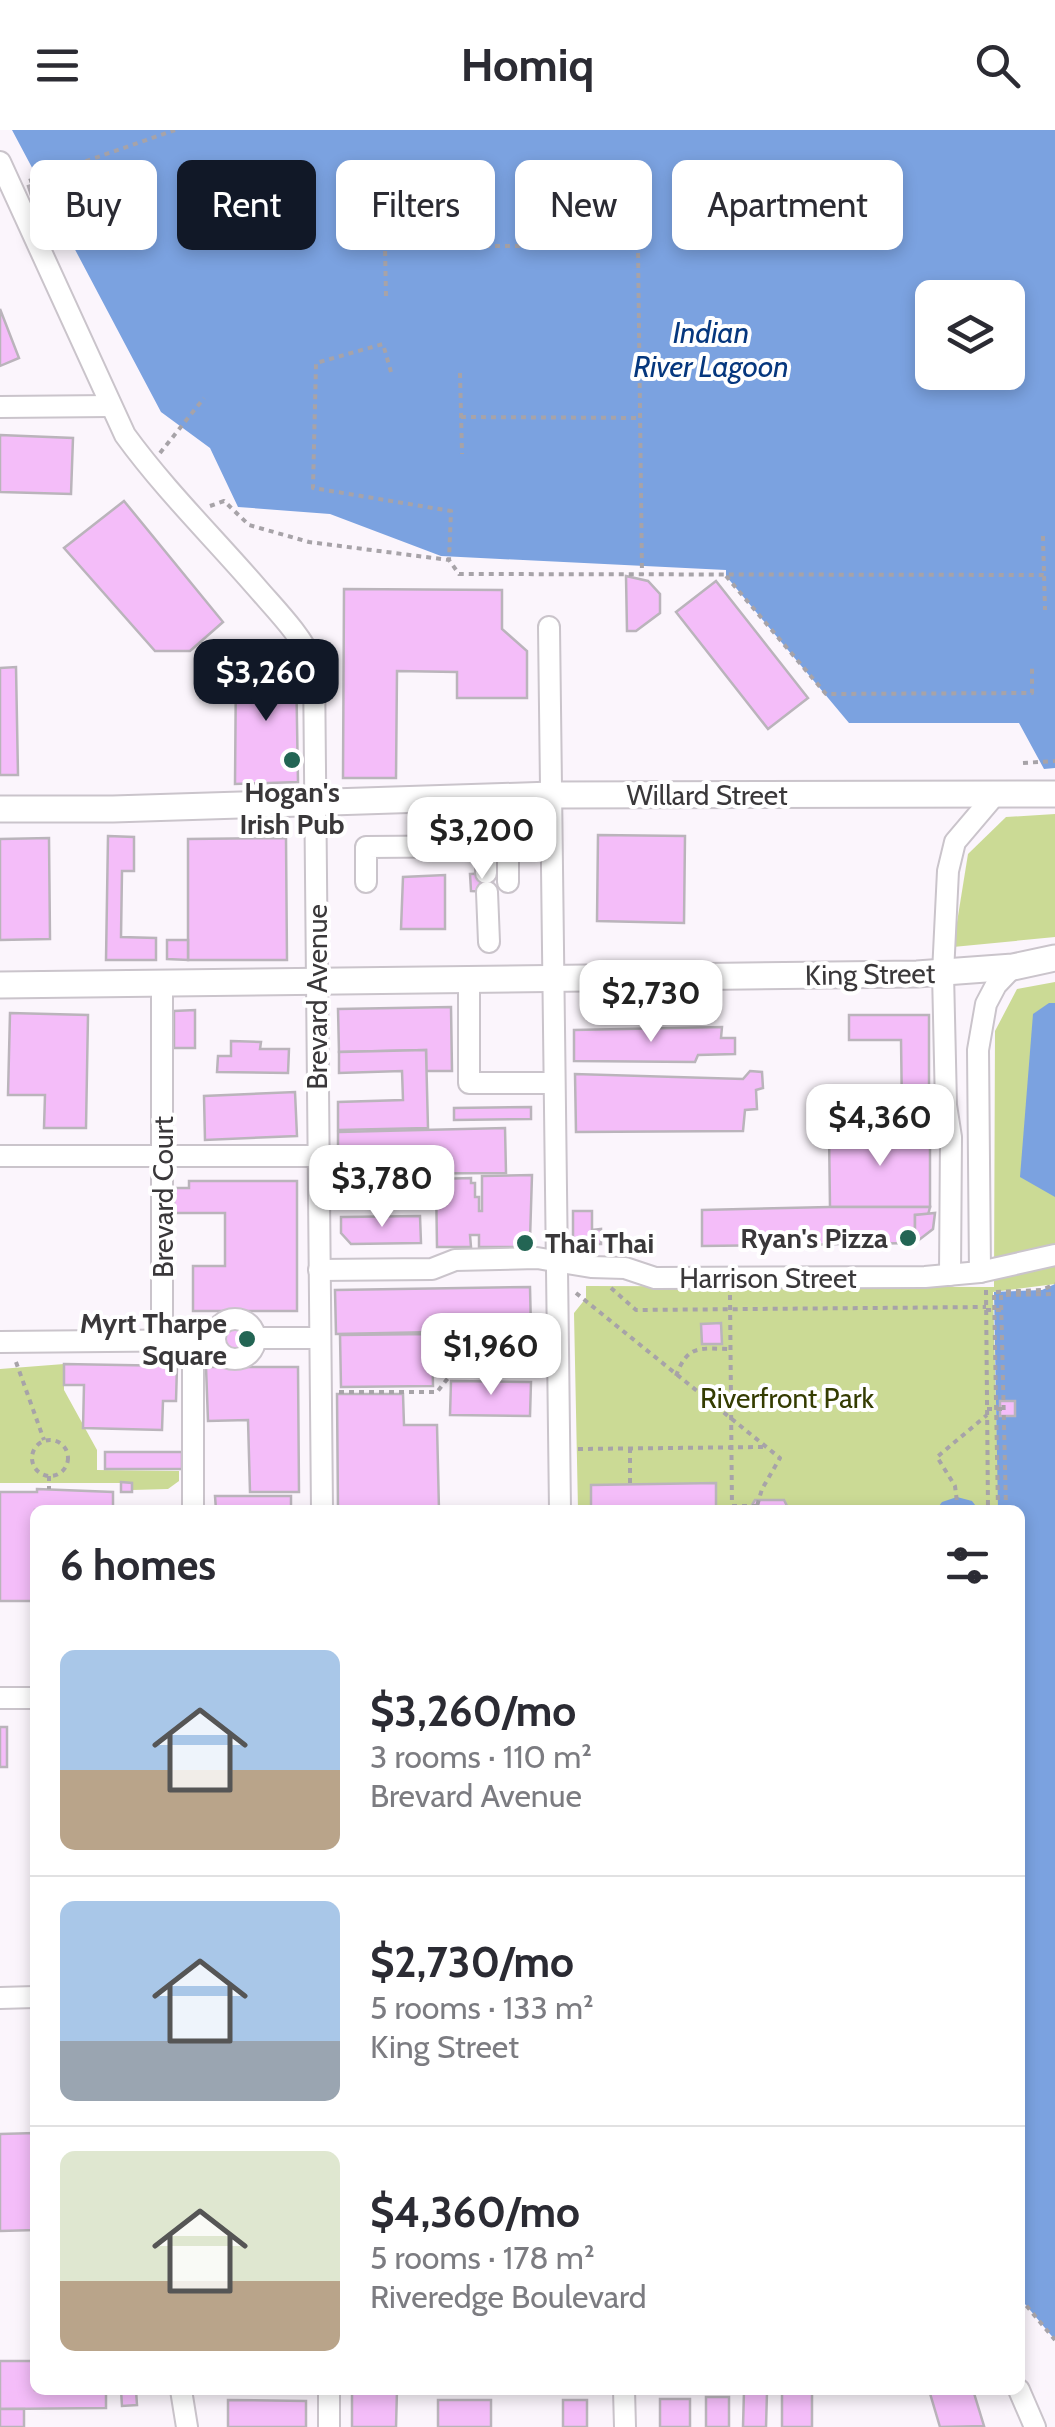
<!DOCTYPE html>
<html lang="en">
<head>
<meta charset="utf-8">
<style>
	:root { --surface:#fff; --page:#f7f7f7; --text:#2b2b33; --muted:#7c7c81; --line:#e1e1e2; --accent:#111827 }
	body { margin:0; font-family:Cabin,sans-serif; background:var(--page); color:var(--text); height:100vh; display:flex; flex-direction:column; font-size:38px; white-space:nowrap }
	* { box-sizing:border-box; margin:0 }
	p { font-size:32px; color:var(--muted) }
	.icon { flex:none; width:55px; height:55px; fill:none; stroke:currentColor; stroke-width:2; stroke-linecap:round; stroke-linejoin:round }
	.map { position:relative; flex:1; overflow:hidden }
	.panel { position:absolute; left:30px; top:1375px; width:995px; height:890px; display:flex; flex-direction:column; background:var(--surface); border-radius:15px; box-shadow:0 5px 15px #0003 }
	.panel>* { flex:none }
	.banner { position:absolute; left:30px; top:30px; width:995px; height:90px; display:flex; gap:20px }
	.controls { position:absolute; left:915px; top:150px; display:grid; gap:20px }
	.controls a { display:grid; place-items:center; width:110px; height:110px; border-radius:15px; background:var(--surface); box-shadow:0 5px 15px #0003; font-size:50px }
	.price { position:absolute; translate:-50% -85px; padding:0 22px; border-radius:20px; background:#fff; color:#222; font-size:32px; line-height:65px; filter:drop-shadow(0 2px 5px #0008) }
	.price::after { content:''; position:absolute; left:50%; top:60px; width:30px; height:22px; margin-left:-15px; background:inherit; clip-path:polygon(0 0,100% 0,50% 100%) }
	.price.on { background:var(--accent); color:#fff }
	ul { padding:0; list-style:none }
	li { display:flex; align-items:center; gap:30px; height:250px; padding:0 30px }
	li+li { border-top:2px solid var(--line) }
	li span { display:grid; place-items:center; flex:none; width:280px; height:200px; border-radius:15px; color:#555 }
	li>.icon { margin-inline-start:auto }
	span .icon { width:120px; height:120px; fill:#fffc; stroke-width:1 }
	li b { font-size:42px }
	h2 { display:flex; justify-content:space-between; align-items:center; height:120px; padding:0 30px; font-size:42px }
	.chip { padding:0 35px; border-radius:15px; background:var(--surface); box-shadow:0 5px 15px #0003; font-size:35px; line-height:90px }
	.chip.on { background:var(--accent); color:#fff }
	header { display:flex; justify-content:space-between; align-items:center; height:130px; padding:0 30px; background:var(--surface); font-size:45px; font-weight:700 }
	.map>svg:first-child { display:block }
	.green { fill:#cbda95 }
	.water { fill:#7ba2e0; fill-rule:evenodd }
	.building { fill:#f4bdf9; stroke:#bab4bb; stroke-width:2.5 }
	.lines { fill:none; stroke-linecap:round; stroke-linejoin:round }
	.minor-casing { stroke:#cac4cb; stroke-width:24 }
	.major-casing { stroke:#cac4cb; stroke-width:29 }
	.path { stroke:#a7a3a8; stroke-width:4; stroke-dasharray:5 5; stroke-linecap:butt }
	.minor { stroke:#fff; stroke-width:20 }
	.major { stroke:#fff; stroke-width:25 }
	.path-bridge { stroke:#a7a3a8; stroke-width:4; stroke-dasharray:5 5; stroke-linecap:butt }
	.poi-dot { fill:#236554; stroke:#fff; stroke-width:4 }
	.labels { text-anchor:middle; stroke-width:8; stroke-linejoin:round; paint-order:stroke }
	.poi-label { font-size:28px; font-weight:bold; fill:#3a383a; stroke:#fff; text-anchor:end }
	.street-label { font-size:28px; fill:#3a383a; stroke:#fff }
	.park-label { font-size:28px; fill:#343c01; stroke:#fff }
	.water-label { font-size:30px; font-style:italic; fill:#05377e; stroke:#fff }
</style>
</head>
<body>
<header><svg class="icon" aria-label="menu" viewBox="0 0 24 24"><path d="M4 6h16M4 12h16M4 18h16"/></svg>Homiq<svg class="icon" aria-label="search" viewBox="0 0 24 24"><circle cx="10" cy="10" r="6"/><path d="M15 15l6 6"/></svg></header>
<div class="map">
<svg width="1055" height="2297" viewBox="0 0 1055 2297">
	<rect width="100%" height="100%" fill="#fbf5fc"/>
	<!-- green -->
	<g class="green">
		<path d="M1055,684V807L953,817L968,724L1006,687Z"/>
		<path d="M1055,852V1154L993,1162L999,1380H578L574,1183L586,1168V1156L994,1157L995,901L1017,859Z"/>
		<path d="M64,1234V1260L97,1320V1340L179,1341V1351L168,1359L132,1360L131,1353H0V1239Z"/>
	</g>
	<!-- water -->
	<g class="water">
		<path d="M12,0H1055V638L1044,639L1019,593H849L726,446V440L441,426L330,384L238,377L210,318L161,282L62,95L68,89L57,39L37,47ZM932,168H1008V242H932Z"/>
		<path d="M1049,873H1055V1067L1020,1047L1033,884Z"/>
		<path d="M1055,1154V2210L1020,2168V1380H998L994,1162L1042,1160Z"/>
		<path d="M957,1367L972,1371L979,1380H936L942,1372Z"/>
	</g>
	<!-- building -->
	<g class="building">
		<path d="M52,49L62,83L39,90L28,56Z"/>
		<path d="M0,179L19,228L0,236Z"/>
		<path d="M0,305L73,308L71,364L0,362Z"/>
		<path d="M124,371L223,492L190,521H155L64,418Z"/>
		<path d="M626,446L648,451L660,464V483L636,501H627Z"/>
		<path d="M716,451L808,568L768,599L676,482Z"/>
		<path d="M344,459L502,460V499L527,521V568H457V542L397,541L396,648H343Z"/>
		<path d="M296,533L298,652L235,654L236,534Z"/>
		<path d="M16,537L18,645H0V538Z"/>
		<path d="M598,705L685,706L684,793L597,791Z"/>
		<path d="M108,706L134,707V741H122L121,807L156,808V830H106Z"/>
		<path d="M49,708L50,809L0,810V709Z"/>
		<path d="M286,708L287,830H188V709Z"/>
		<path d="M493,743V762L471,761L470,744Z"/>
		<path d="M445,745V799H401L403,747Z"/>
		<path d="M167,810H188V830L167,829Z"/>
		<path d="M451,877L452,941H426V920L339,922L338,879Z"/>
		<path d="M195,880V918H174V881Z"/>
		<path d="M10,883L88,885L86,998H44L45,965H8Z"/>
		<path d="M849,885H929V981H902L901,910H849Z"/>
		<path d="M722,897L721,908H735V924L698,925L695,932L574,931V900Z"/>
		<path d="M231,911L261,912L260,919H289L288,943L217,942L218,926H231Z"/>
		<path d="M426,920L428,998L338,1000V972L403,970L402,941L339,943V922Z"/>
		<path d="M750,941L762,942L763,958L756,960L757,979L745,980L743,1001L576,1002L575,944L743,949Z"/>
		<path d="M295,962L297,1006L205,1010L204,966Z"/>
		<path d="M531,977V989L454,990V978Z"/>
		<path d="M505,998L506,1043L338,1044V1002Z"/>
		<path d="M930,1001V1077H830L829,1002Z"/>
		<path d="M532,1045L530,1109L523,1117H479V1105H470L471,1117H437L436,1049L471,1048V1053H475V1067H479V1081H482V1046Z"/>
		<path d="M189,1051H297V1181H193V1136H225V1083H174V1058H189Z"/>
		<path d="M830,1077H930L928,1085H915V1113L702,1116V1080Z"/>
		<path d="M573,1081H592V1100L601,1099V1114H573Z"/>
		<path d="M935,1083L933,1099L915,1113V1085Z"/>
		<path d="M420,1086L421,1113L351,1114L341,1103V1087Z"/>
		<path d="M530,1157L531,1200L336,1204L335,1160Z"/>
		<path d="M721,1193L722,1214H702L701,1194Z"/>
		<path d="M236,1195L248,1203V1216L235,1223L224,1217V1203Z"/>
		<path d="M463,1201L464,1228H437V1202Z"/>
		<path d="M432,1204L433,1256L341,1257L340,1205Z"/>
		<path d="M64,1234L177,1236L176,1271H163L162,1300L83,1298L84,1255H64Z"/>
		<path d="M206,1237H298L299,1362H250L248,1290L208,1291Z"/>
		<path d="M451,1251L531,1252L530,1286L450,1285Z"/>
		<path d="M337,1264H403L404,1295H437L439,1380H338Z"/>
		<rect x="1000" y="1271" width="15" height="15"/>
		<rect x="105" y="1322" width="77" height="17"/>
		<path d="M121,1352L132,1353V1362H121Z"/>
		<path d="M716,1353V1380H591V1355Z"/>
		<path d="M37,1359L113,1362V1380H35V1471H0V1362H37Z"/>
		<path d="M215,1366H291V1380H216Z"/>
		<path d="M755,1370H784L789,1380H749Z"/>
		<rect x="0" y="1597" width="7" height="40"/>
		<path d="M35,2003V2100L0,2101V2004Z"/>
		<path d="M0,2231H35V2260H106V2278L0,2279Z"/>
		<path d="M121,2260H136L137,2275L122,2276Z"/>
		<path d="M352,2260H397L396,2297H352Z"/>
		<rect x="782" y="2260" width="30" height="37"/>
		<path d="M929,2260H973L984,2296L940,2297Z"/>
		<path d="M744,2261L767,2262L766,2297H743Z"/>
		<rect x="706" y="2267" width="23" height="30"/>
		<rect x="660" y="2269" width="30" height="28"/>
		<path d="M228,2270L306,2271V2297H228Z"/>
		<rect x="438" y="2270" width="53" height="27"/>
		<rect x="563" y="2270" width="24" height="27"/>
		<rect x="0" y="2279" width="24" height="18"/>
	</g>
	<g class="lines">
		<!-- minor casing -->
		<g class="minor-casing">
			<g id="minor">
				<path d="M0,32L125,305C165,360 214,408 258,459C278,482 301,505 314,534L322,1380"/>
				<path d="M0,277L111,276"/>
				<path d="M549,497L560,1380"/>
				<path d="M486,716V743"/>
				<path d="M366,752V717L508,716V752"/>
				<path d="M487,762L489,812"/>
				<path d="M469,850V953H553"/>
				<path d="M0,1026H317"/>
				<path d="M319,1140L432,1139L455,1130L537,1128L591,1137L625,1138L655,1148L925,1147L980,1142L1055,1125"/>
				<path d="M980,1142L978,920L986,874L996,855L1013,837"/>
				<path d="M950,1145L951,1007L946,975L943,843L948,741L955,712L994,666"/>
				<circle cx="235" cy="1209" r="20"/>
				<path d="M255,1208H320"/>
				<path d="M162,1210V853"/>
				<path d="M169,1211L187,1219L193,1230V1380"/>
				<path d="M0,1212L215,1210"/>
				<path d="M0,1568H35"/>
				<path d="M0,1868L35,1867"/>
				<path d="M181,2260L187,2297"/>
				<path d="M329,2260V2297"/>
				<path d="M624,2260L625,2297"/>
				<path d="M1019,2260L1035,2297"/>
			</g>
		</g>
		<!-- major casing -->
		<g class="major-casing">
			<g id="major">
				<path d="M0,679H113L552,665L1055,664"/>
				<path d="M0,855L917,844L1013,837L1055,828"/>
			</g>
		</g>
		<!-- path -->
		<g class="path">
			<path d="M29,51L175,0"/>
			<path d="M386,166L385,116H638L642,445"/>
			<path d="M391,242L383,214L316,233L313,358L451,381L449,430"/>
			<path d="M460,243L462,324"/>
			<path d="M461,287L640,288"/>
			<path d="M160,323L204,268"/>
			<path d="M210,376L224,371L249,395L309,412L449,430L459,444L1044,445"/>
			<path d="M1043,406L1045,480"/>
			<path d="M726,446L826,564L1032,563V536"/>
			<path d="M1023,633L1055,631"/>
			<path d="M611,1158L636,1180L986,1177"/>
			<path d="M986,1160L988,1380"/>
			<path d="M576,1163L780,1328L762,1359L757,1376"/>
			<path d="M730,1165L732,1380"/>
			<path d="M16,1232L44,1310"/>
			<path d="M676,1246C688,1213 701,1219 731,1219"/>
			<path d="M339,1262H437L452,1243H540"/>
			<circle cx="50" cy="1328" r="18"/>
			<path d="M630,1318V1354"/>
			<path d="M578,1319L764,1317"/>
			<path d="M49,1346V1359"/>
			<path d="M732,1376H757V1380"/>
			<path d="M958,1380L955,1356L937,1327L987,1285"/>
			<path d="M998,1380L994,1162L1042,1160L1055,1154"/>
			<path d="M1006,1380L1001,1165L1055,1164"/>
			<path d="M1020,2168L1055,2210"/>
		</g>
		<!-- minor -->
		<use href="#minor" class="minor"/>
		<!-- major -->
		<use href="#major" class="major"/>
		<!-- path-bridge -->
		<g class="path-bridge">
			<path d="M986,1180H1002"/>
			<path d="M987,1279H1003"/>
		</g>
	</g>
	<!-- markers -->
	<g class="poi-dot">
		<circle cx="292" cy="630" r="10"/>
		<circle cx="908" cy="1108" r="10"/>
		<circle cx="525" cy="1113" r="10"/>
		<circle cx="247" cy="1209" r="10"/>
	</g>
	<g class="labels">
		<!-- poi labels -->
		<g class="poi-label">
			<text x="292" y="672" text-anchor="middle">Hogan's<tspan x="292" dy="32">Irish Pub</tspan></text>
			<text x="888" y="1118">Ryan's Pizza</text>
			<text x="545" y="1123" text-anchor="start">Thai Thai</text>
			<text x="227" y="1203">Myrt Tharpe<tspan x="227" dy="32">Square</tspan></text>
		</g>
		<!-- street labels -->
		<g class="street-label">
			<text x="707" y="675">Willard Street</text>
			<text transform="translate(870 844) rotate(-1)" y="10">King Street</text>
			<text transform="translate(317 867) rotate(-90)" y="10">Brevard Avenue</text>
			<text transform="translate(163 1067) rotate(-90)" y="10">Brevard Court</text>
			<text x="768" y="1158">Harrison Street</text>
		</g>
		<!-- park labels -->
		<g class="park-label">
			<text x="787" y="1278">Riverfront Park</text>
		</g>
		<!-- water labels -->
		<g class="water-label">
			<text x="711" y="213">Indian<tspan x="711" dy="34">River Lagoon</tspan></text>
		</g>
	</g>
</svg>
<div class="controls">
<a><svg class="icon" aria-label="layers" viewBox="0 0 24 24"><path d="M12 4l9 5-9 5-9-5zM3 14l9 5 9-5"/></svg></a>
</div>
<b class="price on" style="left:266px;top:594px">$3,260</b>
<b class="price" style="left:482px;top:752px">$3,200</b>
<b class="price" style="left:651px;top:915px">$2,730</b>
<b class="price" style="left:880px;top:1039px">$4,360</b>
<b class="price" style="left:382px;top:1100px">$3,780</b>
<b class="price" style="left:491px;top:1268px">$1,960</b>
<div class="banner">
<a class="chip">Buy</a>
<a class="chip on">Rent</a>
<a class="chip">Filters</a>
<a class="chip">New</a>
<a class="chip">Apartment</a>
</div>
<section class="panel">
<h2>6 homes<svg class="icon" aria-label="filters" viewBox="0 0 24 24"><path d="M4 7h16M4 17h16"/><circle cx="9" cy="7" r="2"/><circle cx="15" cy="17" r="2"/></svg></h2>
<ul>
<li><span style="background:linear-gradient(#a9c7e8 60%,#b9a48a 0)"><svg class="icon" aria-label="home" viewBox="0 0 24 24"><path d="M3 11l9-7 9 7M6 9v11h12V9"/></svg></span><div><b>$3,260/mo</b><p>3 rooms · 110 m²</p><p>Brevard Avenue</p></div></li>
<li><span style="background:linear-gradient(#a9c7e8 70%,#9aa5b1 0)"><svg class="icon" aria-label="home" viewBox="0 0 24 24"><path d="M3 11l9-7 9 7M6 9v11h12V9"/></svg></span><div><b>$2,730/mo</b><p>5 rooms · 133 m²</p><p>King Street</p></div></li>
<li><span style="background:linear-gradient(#dfe7d0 65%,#b9a48a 0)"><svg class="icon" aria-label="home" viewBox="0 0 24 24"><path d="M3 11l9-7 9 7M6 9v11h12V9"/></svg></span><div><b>$4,360/mo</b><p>5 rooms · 178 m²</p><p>Riveredge Boulevard</p></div></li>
</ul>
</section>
</div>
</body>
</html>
